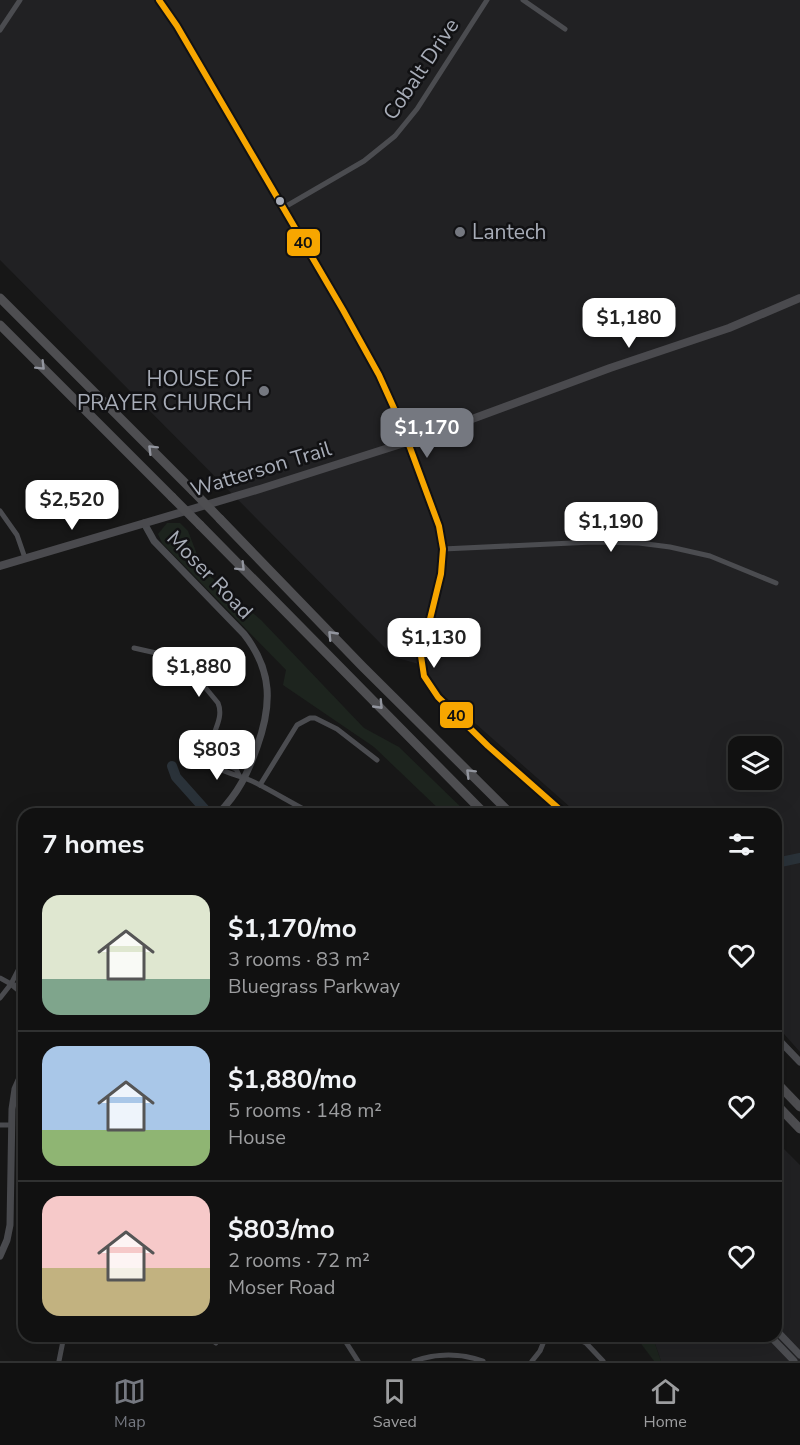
<!DOCTYPE html>
<html lang="en">
<head>
<meta charset="utf-8">
<style>
	:root { --surface:#111; --page:#1e1f1f; --text:#f1f3f6; --muted:#9c9d9f; --line:#303131; --accent:#757880 }
	body { margin:0; font-family:"Nunito Sans",sans-serif; background:var(--page); color:var(--text); height:100vh; display:flex; flex-direction:column; font-size:22px; white-space:nowrap }
	* { box-sizing:border-box; margin:0 }
	p { font-size:20px; color:var(--muted) }
	.icon { flex:none; width:33px; height:33px; fill:none; stroke:currentColor; stroke-width:2; stroke-linecap:round; stroke-linejoin:round }
	.map { position:relative; flex:1; overflow:hidden }
	.side { position:absolute; left:18px; top:808px; width:764px; height:534px; display:flex; flex-direction:column; background:var(--surface); border-radius:18px; box-shadow:0 6px 24px #0002,0 0 0 2px var(--line) }
	.side>* { flex:none }
	.tools { position:absolute; left:728px; top:736px; display:grid; gap:12px }
	.tools a { display:grid; place-items:center; width:54px; height:54px; border-radius:12px; background:var(--surface); box-shadow:0 6px 24px #0002,0 0 0 2px var(--line); font-size:30px }
	.price { position:absolute; translate:-50% -51px; padding:0 14px; border-radius:12px; background:#fff; color:#222; font-size:20px; line-height:39px; filter:drop-shadow(0 2px 3px #0008) }
	.price::after { content:''; position:absolute; left:50%; top:36px; width:18px; height:14px; margin-left:-9px; background:inherit; clip-path:polygon(0 0,100% 0,50% 100%) }
	.price.active { background:var(--accent); color:#fff }
	ul { padding:0; list-style:none }
	li { display:flex; align-items:center; gap:18px; height:150px; padding:0 24px }
	li+li { border-top:2px solid var(--line) }
	li span { display:grid; place-items:center; flex:none; width:168px; height:120px; border-radius:18px; color:#555 }
	li>.icon { margin-inline-start:auto }
	span .icon { width:72px; height:72px; fill:#fffc; stroke-width:1 }
	li b { font-size:26px }
	h2 { display:flex; justify-content:space-between; align-items:center; height:72px; padding:0 24px; font-size:26px }
	.dock { display:flex; justify-content:space-around; align-items:center; height:84px; border-top:2px solid var(--line); background:var(--surface); font-size:16px; color:var(--muted) }
	.dock a { display:grid; justify-items:center; gap:3px }
	.dock .active { color:var(--accent) }
	.map>svg:first-child { display:block }
	.built { fill:#212123; fill-rule:evenodd }
	.green { fill:#1d241e }
	.lines { fill:none; stroke-linecap:round; stroke-linejoin:round }
	.river { stroke:#2a3239; stroke-width:10 }
	.minor { stroke:#4b4c50; stroke-width:5 }
	.tertiary { stroke:#4b4c50; stroke-width:7 }
	.secondary { stroke:#4a4a4e; stroke-width:8 }
	.motorway { stroke:#4e4e51; stroke-width:9 }
	.motorway-bridge { stroke:#4e4e51; stroke-width:9 }
	.bus-1-casing { stroke:#111113; stroke-width:10 }
	.bus-1 { stroke:#f7a600; stroke-width:6 }
	.oneway { stroke:#92959e }
	.bus-dot { fill:#a8adb8; stroke:#111113; stroke-width:2 }
	.poi-dot { fill:#757880; stroke:#111113; stroke-width:2 }
	.labels { text-anchor:middle; stroke-width:5; stroke-linejoin:round; paint-order:stroke }
	.street-label { font-size:21px; fill:#a8adb8; stroke:#111113 }
	.poi-label { font-size:21px; fill:#a8adb8; stroke:#111113; text-anchor:start }
	.line-badge { stroke:#111113; stroke-width:2 }
	.pale-badge-label { font-size:16px; text-anchor:middle; font-weight:bold; fill:#111 }
</style>
</head>
<body>
<div class="map">
<svg width="800" height="1361" viewBox="0 0 800 1361">
	<rect width="100%" height="100%" fill="#171717"/>
	<!-- built -->
	<g class="built">
		<path d="M0,0H800V1052L776,1025V814H578L443,695L422,665L394,657L0,260ZM738,747H771V780H738Z"/>
		<path d="M776,1141L800,1165V1361H661L655,1344L649,1337L776,1336Z"/>
	</g>
	<!-- green -->
	<g class="green">
		<path d="M167,523H180L188,531L203,570L261,620L364,728L399,747L468,814H444L374,747L283,685L286,670L162,543L158,534Z"/>
		<path d="M636,1337H649L655,1344L661,1361H654Z"/>
	</g>
	<g class="lines">
		<!-- river -->
		<g class="river">
			<path d="M172,766L176,777L209,814"/>
			<path d="M776,863L800,858"/>
		</g>
		<!-- minor -->
		<g class="minor">
			<path d="M523,0L565,29"/>
			<path d="M0,30L20,0"/>
			<path d="M283,208L364,161L395,136L417,109L487,0"/>
			<path d="M0,511L17,535L25,558"/>
			<path d="M443,549L593,542L639,543L670,547L710,556L776,583"/>
			<path d="M134,648L165,655L190,669L218,703C227,724 199,745 215,763V767C229,774 241,776 254,782C274,792 293,804 313,814"/>
			<path d="M215,763L219,762L236,769L239,775"/>
			<path d="M260,785L297,725L310,718H315L337,729L377,760"/>
			<path d="M0,978L11,984L24,988"/>
			<path d="M12,985L24,995"/>
			<path d="M0,998L11,984L24,959"/>
			<path d="M0,1125H12"/>
			<path d="M207,1336L216,1343"/>
			<path d="M342,1336L358,1361"/>
			<path d="M570,1336L586,1343L603,1361"/>
			<path d="M59,1361L64,1336"/>
			<path d="M414,1361C437,1353 460,1353 483,1361"/>
			<path d="M532,1361L540,1351L546,1336"/>
		</g>
		<!-- tertiary -->
		<g class="tertiary">
			<path d="M159,0L177,26L343,310L379,375L402,426L439,526L443,549L441,574L421,656L424,676L438,697L488,746L565,814"/>
			<path d="M144,523L154,541L244,634C273,671 272,705 257,747C247,775 239,792 218,814"/>
			<path d="M776,1037L800,1062"/>
			<path d="M0,1256L7,1240L10,1225L12,1109L15,1089L24,1069"/>
			<path d="M776,1330L800,1355"/>
			<path d="M770,1336L794,1361"/>
		</g>
		<!-- secondary -->
		<path class="secondary" d="M0,566L260,489L426,436L610,368L729,328L800,298"/>
		<!-- motorway -->
		<g class="motorway">
			<path d="M0,298L193,491"/>
			<path d="M0,325L172,497"/>
			<path d="M220,519L362,666L511,814"/>
			<path d="M200,525L485,814"/>
			<path d="M776,1082L800,1107"/>
			<path d="M776,1104L800,1129"/>
		</g>
		<!-- motorway-bridge -->
		<g class="motorway-bridge">
			<path d="M193,491L220,519"/>
			<path d="M172,497L200,525"/>
		</g>
		<!-- bus-1 casing -->
		<g class="bus-1-casing">
			<path id="bus-1" d="M159,0L177,26L343,310L379,375L402,426L439,526L443,549L441,574L421,656L424,676L438,697L488,746L565,814"/>
		</g>
		<!-- bus-1 -->
		<use href="#bus-1" class="bus-1"/>
	</g>
	<!-- one-way arrows -->
	<defs><path id="oneway-chevron" d="M-2-3.5L2.5 0L-2 3.5" fill="none" stroke-width="1.6" stroke-linecap="round" stroke-linejoin="round" transform="scale(1.5)"/></defs>
	<g class="oneway">
		<use href="#oneway-chevron" transform="translate(41 366) rotate(45)"/>
		<use href="#oneway-chevron" transform="translate(152 449) rotate(-135)"/>
		<use href="#oneway-chevron" transform="translate(241 567) rotate(45)"/>
		<use href="#oneway-chevron" transform="translate(332 635) rotate(-134)"/>
		<use href="#oneway-chevron" transform="translate(379 705) rotate(46)"/>
		<use href="#oneway-chevron" transform="translate(470 773) rotate(-135)"/>
	</g>
	<!-- markers -->
	<circle class="bus-dot" cx="280" cy="201" r="5"/>
	<g class="poi-dot">
		<circle cx="460" cy="232" r="6"/>
		<circle cx="264" cy="391" r="6"/>
	</g>
	<g class="labels">
		<!-- street labels -->
		<g class="street-label">
			<text transform="translate(421 69) rotate(-56)" y="7">Cobalt Drive</text>
			<text transform="translate(261 469) rotate(-17)" y="7">Watterson Trail</text>
			<text transform="translate(210 575) rotate(46)" y="7">Moser Road</text>
		</g>
		<!-- poi labels -->
		<g class="poi-label">
			<text x="472" y="239">Lantech</text>
			<text x="252" y="386" text-anchor="end">HOUSE OF<tspan x="252" dy="24">PRAYER CHURCH</tspan></text>
		</g>
	</g>
	<g class="line-badge">
		<rect x="286" y="228" width="35" height="29" rx="6" fill="#f7a600"/>
		<rect x="439" y="701" width="35" height="28" rx="6" fill="#f7a600"/>
	</g>
	<g class="pale-badge-label">
		<text x="303" y="248">40</text>
		<text x="456" y="721">40</text>
	</g>
</svg>
<div class="tools">
<a><svg class="icon" aria-label="layers" viewBox="0 0 24 24"><path d="M12 4l9 5-9 5-9-5zM3 14l9 5 9-5"/></svg></a>
</div>
<b class="price" style="left:629px;top:349px">$1,180</b>
<b class="price active" style="left:427px;top:459px">$1,170</b>
<b class="price" style="left:72px;top:531px">$2,520</b>
<b class="price" style="left:611px;top:553px">$1,190</b>
<b class="price" style="left:434px;top:669px">$1,130</b>
<b class="price" style="left:199px;top:698px">$1,880</b>
<b class="price" style="left:217px;top:781px">$803</b>
<section class="side">
<h2>7 homes<svg class="icon" aria-label="filters" viewBox="0 0 24 24"><path d="M4 7h16M4 17h16"/><circle cx="9" cy="7" r="2"/><circle cx="15" cy="17" r="2"/></svg></h2>
<ul>
<li><span style="background:linear-gradient(#dfe7d0 70%,#7fa58c 0)"><svg class="icon" aria-label="home" viewBox="0 0 24 24"><path d="M3 11l9-7 9 7M6 9v11h12V9"/></svg></span><div><b>$1,170/mo</b><p>3 rooms · 83 m²</p><p>Bluegrass Parkway</p></div><svg class="icon" aria-label="heart" viewBox="0 0 24 24"><path d="M12 20l-8-8c-3-5 5-10 8-4 3-6 11-1 8 4z"/></svg></li>
<li><span style="background:linear-gradient(#a9c7e8 70%,#8fb573 0)"><svg class="icon" aria-label="home" viewBox="0 0 24 24"><path d="M3 11l9-7 9 7M6 9v11h12V9"/></svg></span><div><b>$1,880/mo</b><p>5 rooms · 148 m²</p><p>House</p></div><svg class="icon" aria-label="heart" viewBox="0 0 24 24"><path d="M12 20l-8-8c-3-5 5-10 8-4 3-6 11-1 8 4z"/></svg></li>
<li><span style="background:linear-gradient(#f6c9c9 60%,#c2b280 0)"><svg class="icon" aria-label="home" viewBox="0 0 24 24"><path d="M3 11l9-7 9 7M6 9v11h12V9"/></svg></span><div><b>$803/mo</b><p>2 rooms · 72 m²</p><p>Moser Road</p></div><svg class="icon" aria-label="heart" viewBox="0 0 24 24"><path d="M12 20l-8-8c-3-5 5-10 8-4 3-6 11-1 8 4z"/></svg></li>
</ul>
</section>
</div>
<nav class="dock">
<a class="active"><svg class="icon" aria-label="map" viewBox="0 0 24 24"><path d="M3 6l6-2 6 2 6-2v14l-6 2-6-2-6 2zM9 4v14M15 6v14"/></svg>Map</a>
<a><svg class="icon" aria-label="saved" viewBox="0 0 24 24"><path d="M7 4h10v16l-5-4-5 4z"/></svg>Saved</a>
<a><svg class="icon" aria-label="home" viewBox="0 0 24 24"><path d="M3 11l9-7 9 7M6 9v11h12V9"/></svg>Home</a>
</nav>
</body>
</html>
